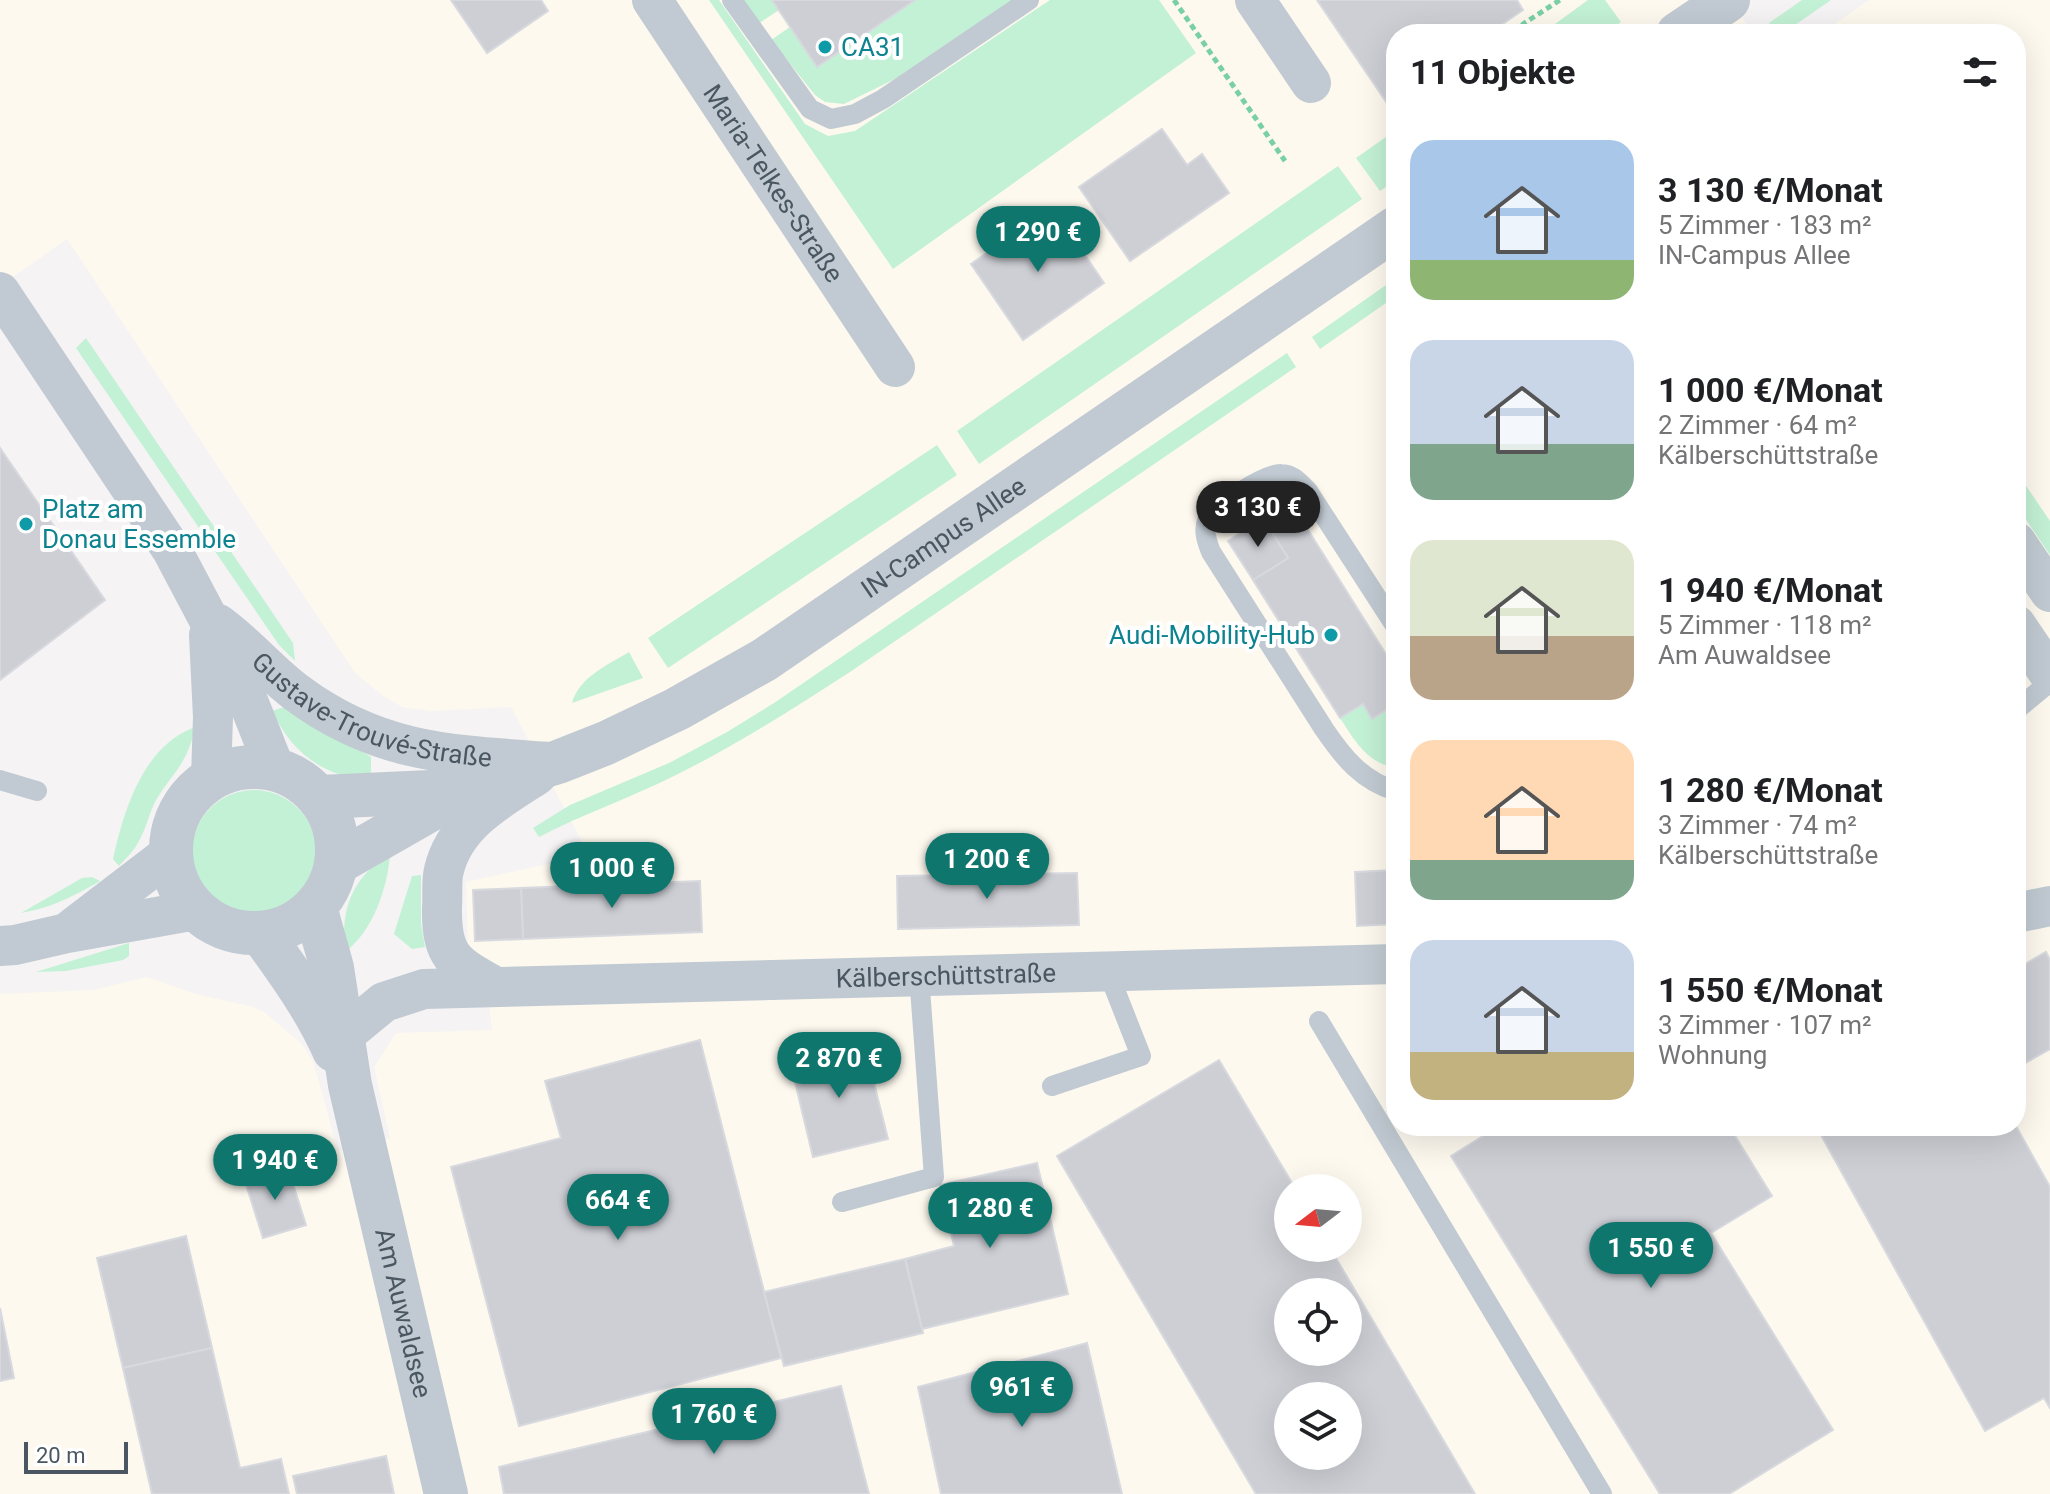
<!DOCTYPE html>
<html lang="de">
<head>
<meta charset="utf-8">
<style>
	:root { --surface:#fff; --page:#f6f6f6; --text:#202124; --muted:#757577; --accent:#0f766e }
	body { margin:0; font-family:Roboto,sans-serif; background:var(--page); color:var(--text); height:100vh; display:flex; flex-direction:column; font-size:30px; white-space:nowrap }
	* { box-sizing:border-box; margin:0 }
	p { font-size:26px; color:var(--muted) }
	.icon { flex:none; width:44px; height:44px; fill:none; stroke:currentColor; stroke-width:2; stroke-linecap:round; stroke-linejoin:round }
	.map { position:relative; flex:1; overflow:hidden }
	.sheet { position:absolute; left:1386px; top:24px; width:640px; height:1112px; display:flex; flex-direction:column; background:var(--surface); border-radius:32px; box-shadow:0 8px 32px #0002 }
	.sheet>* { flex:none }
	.needle { width:52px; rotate:254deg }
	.tools { position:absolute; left:1274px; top:1174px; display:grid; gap:16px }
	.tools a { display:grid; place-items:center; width:88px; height:88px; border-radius:50%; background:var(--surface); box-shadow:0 8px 32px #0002; font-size:40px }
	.scale { position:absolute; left:24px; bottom:20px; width:104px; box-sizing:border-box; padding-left:8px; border:4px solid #4a5661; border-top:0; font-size:22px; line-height:28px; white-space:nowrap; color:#4a5661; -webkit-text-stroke:6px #fff; paint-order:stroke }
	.price { position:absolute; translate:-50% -68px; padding:0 18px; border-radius:28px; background:var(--accent); color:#fff; font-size:26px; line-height:52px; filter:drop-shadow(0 2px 4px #0008) }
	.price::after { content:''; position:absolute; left:50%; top:48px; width:24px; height:18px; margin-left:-12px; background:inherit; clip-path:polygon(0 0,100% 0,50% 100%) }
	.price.on { background:#222; color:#fff }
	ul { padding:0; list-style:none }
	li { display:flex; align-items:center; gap:24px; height:200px; padding:0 24px }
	li span { display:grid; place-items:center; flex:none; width:224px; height:160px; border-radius:24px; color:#555 }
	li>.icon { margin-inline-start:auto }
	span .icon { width:96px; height:96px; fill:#fffc; stroke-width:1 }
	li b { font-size:34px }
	h2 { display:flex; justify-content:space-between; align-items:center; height:96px; padding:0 24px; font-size:34px }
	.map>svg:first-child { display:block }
	.commercial { fill:#fdf9ef; fill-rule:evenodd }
	.green { fill:#c3f1d5 }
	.building { fill:#cdcfd5; stroke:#d7d9de; stroke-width:2; fill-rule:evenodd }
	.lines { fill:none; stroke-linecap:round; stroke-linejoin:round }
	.path { stroke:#7ad0a6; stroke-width:5; stroke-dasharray:6 4; stroke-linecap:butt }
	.service { stroke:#c1cad2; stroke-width:20 }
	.minor { stroke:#c1cad2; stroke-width:40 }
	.tertiary { stroke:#c1cad2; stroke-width:44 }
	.culture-dot { fill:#0f9aa8; stroke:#fff; stroke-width:3 }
	.labels { text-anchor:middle; stroke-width:8; stroke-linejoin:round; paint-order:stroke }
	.culture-label { font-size:26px; fill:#0d838f; stroke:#fff; text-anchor:start }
	.street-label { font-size:26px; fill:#4a5661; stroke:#fff }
</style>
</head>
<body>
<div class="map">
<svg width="2050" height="1494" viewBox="0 0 2050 1494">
	<rect width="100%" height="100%" fill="#f5f3f3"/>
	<!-- commercial -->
	<path class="commercial" d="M0,0H1730L1753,34H1396V1126H2016V34H1820L1869,0H2050V1494H0V994L93,990L147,977L199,995L250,1006L264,1012L302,1044L313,1061L338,1151L390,1138L374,1067L396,1033L492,1030L485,962L468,948L466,882L589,855L511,707L431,711L402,707L382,695L355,673L67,239L0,286ZM1288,1188H1348V1248H1288ZM1288,1292H1348V1352H1288ZM1288,1396H1348V1456H1288Z"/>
	<!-- green -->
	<g class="green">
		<path d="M709,0H719L805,124L828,136L855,131L1050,0H1159L1196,53L893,269Z"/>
		<path d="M742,0H772L779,10L758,24Z"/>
		<path d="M915,0H1012L895,79L844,104L825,102L815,95L771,40L790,27L818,66Z"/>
		<path d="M1588,0H1605L1621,22L1605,34H1561L1555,24Z"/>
		<path d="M1802,0H1831L1782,34H1776L1769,23Z"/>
		<path d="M1396,130V180L1380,191L1356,158Z"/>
		<path d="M1338,166L1362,199L979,464L957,431Z"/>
		<path d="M1396,278V296L1320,349L1312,337Z"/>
		<path d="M86,338L293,643L295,661L279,645L76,348Z"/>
		<path d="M1287,353L1296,367L850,672C793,709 735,746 674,776C630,798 583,814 539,837L533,828L570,805L669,763L727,732L774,703Z"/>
		<path d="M937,445L957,475L668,668L648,638Z"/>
		<path d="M2016,471L2050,521V555L2016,505Z"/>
		<path d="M629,652L643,678L572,703C579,677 608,665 629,652Z"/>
		<path d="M1363,704L1373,719L1396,704V768C1367,763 1355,741 1340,718Z"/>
		<path d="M290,705L371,757V781C323,776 293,754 272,711Z"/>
		<path d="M195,727C188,763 174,771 156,800C149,813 146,829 139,841C134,851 126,858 119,866L113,859C124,810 143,746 195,727Z"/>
		<circle cx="254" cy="852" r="62"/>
		<path d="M390,853C388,887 373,931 345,952C340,909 352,878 390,853Z"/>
		<path d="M421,875V924L425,947L412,949L394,934L412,876Z"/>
		<path d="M92,877L100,881C72,897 53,907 21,913L82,878Z"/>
		<path d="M129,943V956L123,960L66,971L36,972Z"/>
	</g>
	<!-- building -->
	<g class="building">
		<path d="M451,0H541L548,11L487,53Z"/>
		<path d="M772,0H915L817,67Z"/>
		<path d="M1317,0H1517L1523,10L1488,34H1396V97L1387,103Z"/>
		<path d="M1162,129L1187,165L1202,154L1229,193L1130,261L1079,187Z"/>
		<path d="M1052,207L1104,283L1023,340L971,264Z"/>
		<path d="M0,448L105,600L0,680Z"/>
		<path d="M1298,514L1396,670V704L1372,719L1363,704L1340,718L1253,580L1288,558L1271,531Z"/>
		<path d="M1263,518L1288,558L1253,580L1228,541Z"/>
		<path d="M1396,870V924L1357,926L1355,872Z"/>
		<path d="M1077,873L1079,925L898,929L897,876Z"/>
		<path d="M700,881L702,932L523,939L521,888Z"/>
		<path d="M521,888L523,939L475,941L473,890Z"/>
		<path d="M2046,952L2050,960V1049L2018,1067L2016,969Z"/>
		<path d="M700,1040L781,1358L519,1426L451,1167L561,1138L545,1081Z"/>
		<path d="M864,1043L888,1139L813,1157L790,1061Z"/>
		<path d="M1219,1060L1295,1188H1288V1248H1330L1475,1494H1256L1057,1156ZM1288,1292H1348V1352H1288ZM1288,1396H1348V1456H1288Z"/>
		<path d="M1499,1126H1729L1772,1196L1711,1233L1833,1430L1729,1494H1660L1451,1156Z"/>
		<path d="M1816,1126H2016L2050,1187V1408L2044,1398L1985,1431Z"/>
		<path d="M1037,1163L1068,1294L922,1329L905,1259L954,1246L940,1185Z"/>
		<path d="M287,1165L306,1225L263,1238L244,1178Z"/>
		<path d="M186,1236L212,1348L123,1368L97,1258Z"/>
		<path d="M905,1259L923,1333L784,1366L764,1292Z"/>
		<path d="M0,1308L14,1378L0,1381Z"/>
		<path d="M1087,1343L1122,1494H941L918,1387Z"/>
		<path d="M212,1348L240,1468L281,1459L289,1494H152L123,1368Z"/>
		<path d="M841,1386L869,1494H504L499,1467Z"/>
		<path d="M386,1456L394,1494H297L293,1476Z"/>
	</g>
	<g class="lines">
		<!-- path -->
		<g class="path">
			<path d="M1174,0L1285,161"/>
			<path d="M1530,34L1523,24L1560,0"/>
		</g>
		<!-- service -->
		<g class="service">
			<path d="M732,0L810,109L831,119L855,114L883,99L1029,0"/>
			<path d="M1396,627L1308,491C1300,483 1293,474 1281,474C1267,473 1211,507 1207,521C1203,531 1207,542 1211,552L1324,729C1343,757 1362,781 1396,791"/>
			<path d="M2016,710L2050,682"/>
			<path d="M0,780L37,791"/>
			<path d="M1319,1021L1602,1494"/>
			<path d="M1052,1086L1141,1056L1108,972"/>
			<path d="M842,1202L934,1177L919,975"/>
		</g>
		<!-- minor -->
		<g class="minor">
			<path id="s1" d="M652,0L895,367"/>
			<path d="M1255,0L1311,83"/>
			<path d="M0,292L172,550L237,673L275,769"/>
			<path d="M2016,542L2050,592"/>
			<path id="s2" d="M218,624C247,645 269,672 297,693C379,754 453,755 550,762"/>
			<path d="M2016,625L2050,675"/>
			<path d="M209,635L213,717L211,778"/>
			<path d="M2016,913L2050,906"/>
			<path d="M73,928L171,853"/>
			<path d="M0,946L15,945L67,933L196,910"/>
			<path d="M496,987C455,964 441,958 442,907C443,895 441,881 444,870C455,823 500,799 537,775"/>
			<path id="s3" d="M344,1035L384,1002L424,989L1396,964"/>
		</g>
		<!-- tertiary -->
		<g class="tertiary">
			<path d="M1678,34L1728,0"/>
			<circle cx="254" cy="850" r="83"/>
			<path d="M320,797L453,791"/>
			<path id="s4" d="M337,863L463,791L558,762L606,743L677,709L764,660L1396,228"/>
			<path id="s5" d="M315,907L332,968L350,1085L446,1494"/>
			<path d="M261,933C288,971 315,1007 334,1050"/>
		</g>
	</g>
	<!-- markers -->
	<g class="culture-dot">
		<circle cx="825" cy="47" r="8"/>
		<circle cx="26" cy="524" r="8"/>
		<circle cx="1331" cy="635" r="8"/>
	</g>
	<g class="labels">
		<!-- culture labels -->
		<g class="culture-label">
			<text x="841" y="56">CA31</text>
			<text x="42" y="518">Platz am<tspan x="42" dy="30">Donau Essemble</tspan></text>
			<text x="1315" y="644" text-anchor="end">Audi-Mobility-Hub</text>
		</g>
		<!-- street labels -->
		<g class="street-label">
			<text dy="9" stroke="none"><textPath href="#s1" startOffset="220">Maria-Telkes-Straße</textPath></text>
			<text dy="9" stroke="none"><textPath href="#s4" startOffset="692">IN-Campus Allee</textPath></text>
			<text dy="9" stroke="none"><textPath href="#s2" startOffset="182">Gustave-Trouvé-Straße</textPath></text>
			<text dy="9" stroke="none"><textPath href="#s3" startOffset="616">Kälberschüttstraße</textPath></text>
			<text dy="9" stroke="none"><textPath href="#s5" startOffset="416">Am Auwaldsee</textPath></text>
		</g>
	</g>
</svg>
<div class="tools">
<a><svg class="needle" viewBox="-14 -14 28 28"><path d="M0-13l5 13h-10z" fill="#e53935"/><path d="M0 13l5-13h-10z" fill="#757577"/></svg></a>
<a><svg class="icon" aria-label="locate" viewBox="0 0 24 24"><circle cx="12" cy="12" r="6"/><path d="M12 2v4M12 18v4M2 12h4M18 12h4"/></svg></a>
<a><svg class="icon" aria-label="layers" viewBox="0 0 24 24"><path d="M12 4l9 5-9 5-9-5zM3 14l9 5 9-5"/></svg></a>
</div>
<div class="scale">20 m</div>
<b class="price" style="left:1038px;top:274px">1 290 €</b>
<b class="price on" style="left:1258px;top:549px">3 130 €</b>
<b class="price" style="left:987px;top:901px">1 200 €</b>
<b class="price" style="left:612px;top:910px">1 000 €</b>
<b class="price" style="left:839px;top:1100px">2 870 €</b>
<b class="price" style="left:275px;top:1202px">1 940 €</b>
<b class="price" style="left:618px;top:1242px">664 €</b>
<b class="price" style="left:990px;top:1250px">1 280 €</b>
<b class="price" style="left:1651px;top:1290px">1 550 €</b>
<b class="price" style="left:1022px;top:1429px">961 €</b>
<b class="price" style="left:714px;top:1456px">1 760 €</b>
<section class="sheet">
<h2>11 Objekte<svg class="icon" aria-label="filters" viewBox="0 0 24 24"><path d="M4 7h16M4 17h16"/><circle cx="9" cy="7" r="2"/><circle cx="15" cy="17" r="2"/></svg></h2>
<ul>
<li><span style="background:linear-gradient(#a9c7e8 75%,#8fb573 0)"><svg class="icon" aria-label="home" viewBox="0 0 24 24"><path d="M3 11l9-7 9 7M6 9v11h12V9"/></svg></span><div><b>3 130 €/Monat</b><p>5 Zimmer · 183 m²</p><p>IN-Campus Allee</p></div></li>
<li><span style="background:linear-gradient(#c9d6e8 65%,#7fa58c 0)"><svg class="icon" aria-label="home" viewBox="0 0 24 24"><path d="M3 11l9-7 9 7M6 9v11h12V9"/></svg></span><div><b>1 000 €/Monat</b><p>2 Zimmer · 64 m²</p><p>Kälberschüttstraße</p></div></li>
<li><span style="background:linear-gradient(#dfe7d0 60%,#b9a48a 0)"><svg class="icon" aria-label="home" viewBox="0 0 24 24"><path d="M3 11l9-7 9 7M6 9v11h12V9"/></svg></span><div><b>1 940 €/Monat</b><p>5 Zimmer · 118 m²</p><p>Am Auwaldsee</p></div></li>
<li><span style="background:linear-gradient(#ffd9b3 75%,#7fa58c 0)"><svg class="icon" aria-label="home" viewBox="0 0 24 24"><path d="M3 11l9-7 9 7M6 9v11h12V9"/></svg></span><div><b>1 280 €/Monat</b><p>3 Zimmer · 74 m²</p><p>Kälberschüttstraße</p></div></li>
<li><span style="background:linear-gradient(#c9d6e8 70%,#c2b280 0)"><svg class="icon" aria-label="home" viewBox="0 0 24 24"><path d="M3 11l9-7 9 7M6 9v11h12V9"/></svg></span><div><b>1 550 €/Monat</b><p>3 Zimmer · 107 m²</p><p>Wohnung</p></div></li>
</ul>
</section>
</div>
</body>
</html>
